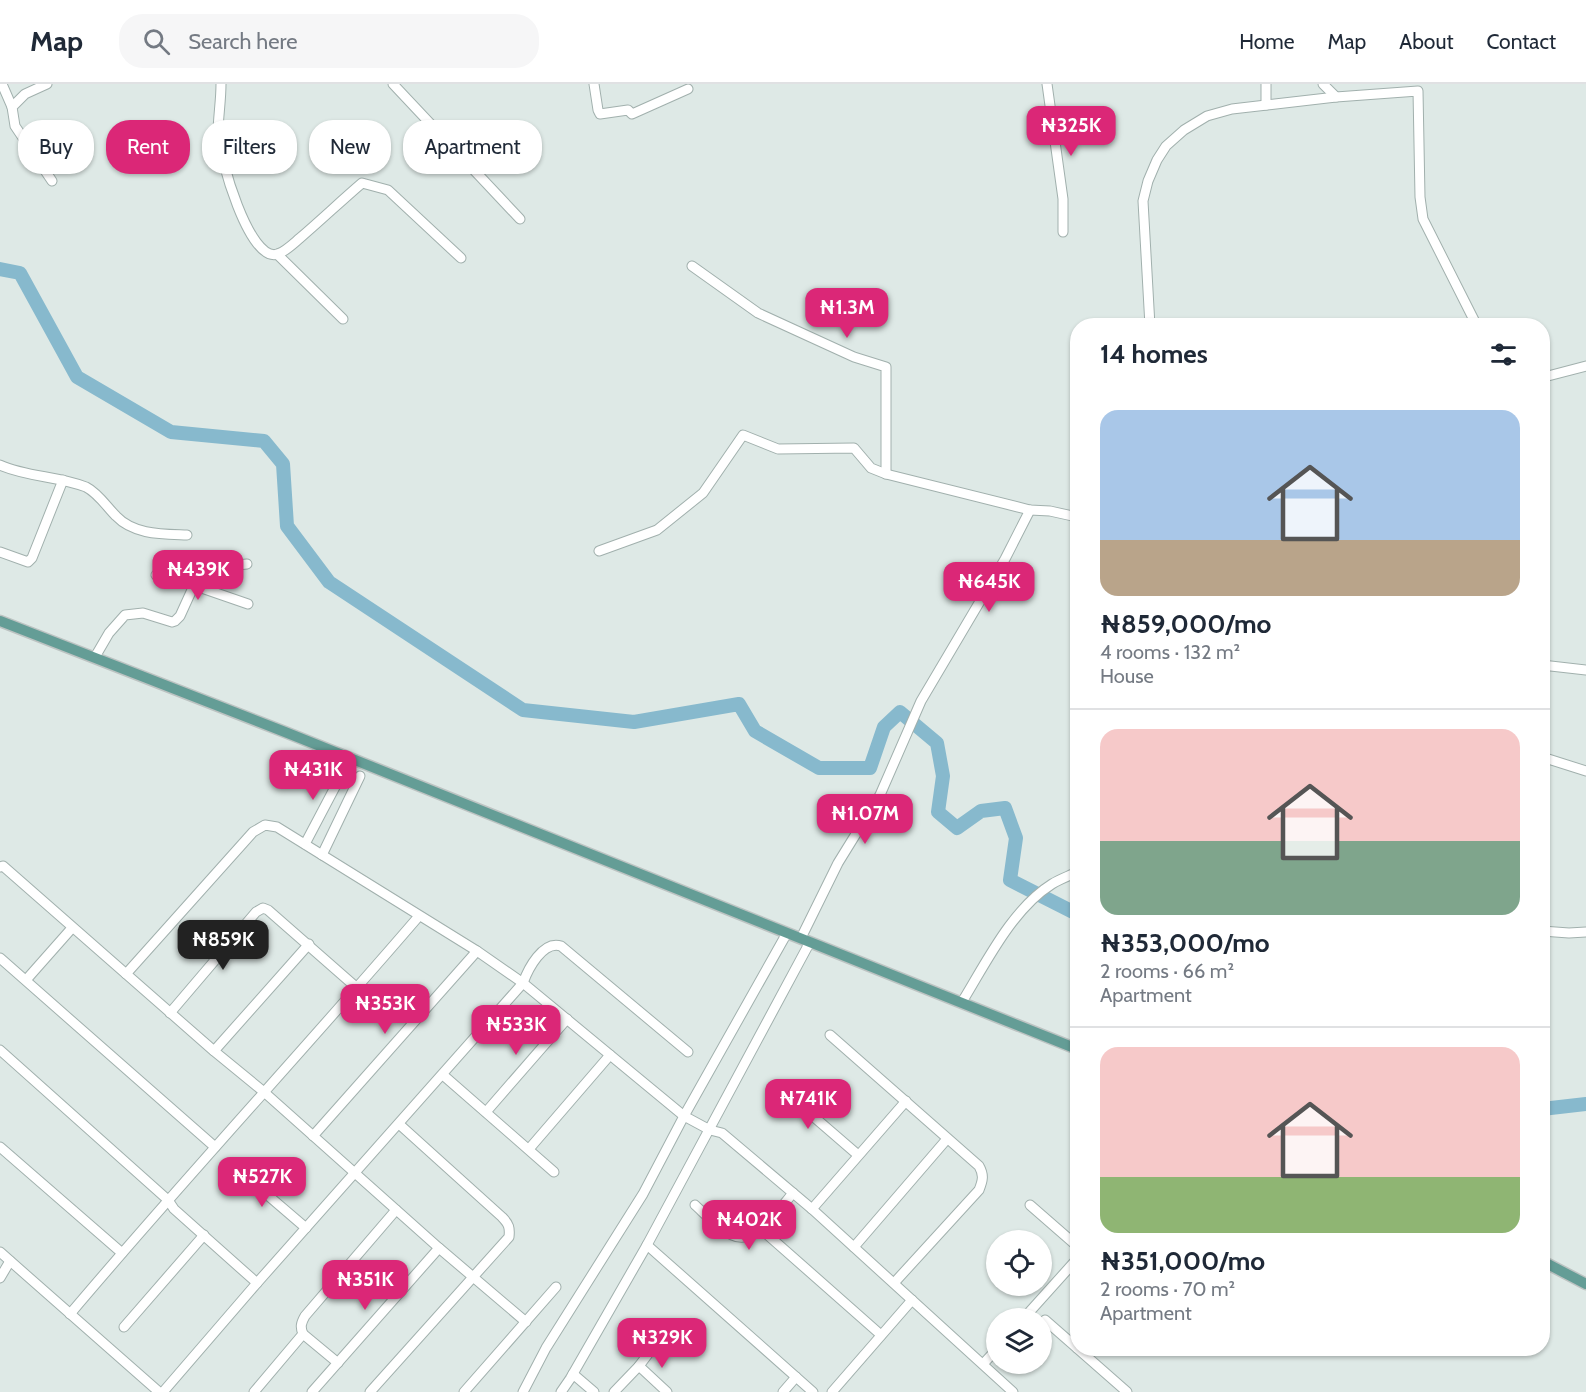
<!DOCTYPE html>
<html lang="en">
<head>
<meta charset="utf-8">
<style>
	:root { --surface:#fff; --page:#f6f6f7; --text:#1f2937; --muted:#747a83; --line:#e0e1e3; --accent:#db2777 }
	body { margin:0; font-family:Cabin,sans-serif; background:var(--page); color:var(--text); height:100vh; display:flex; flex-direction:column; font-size:22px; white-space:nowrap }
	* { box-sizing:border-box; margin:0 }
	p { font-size:20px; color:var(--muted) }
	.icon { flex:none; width:33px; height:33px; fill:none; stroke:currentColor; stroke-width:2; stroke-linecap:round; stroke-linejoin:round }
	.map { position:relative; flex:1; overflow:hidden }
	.side { position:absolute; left:1070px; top:234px; width:480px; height:1038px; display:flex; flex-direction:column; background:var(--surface); border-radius:24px; box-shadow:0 2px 4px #0004 }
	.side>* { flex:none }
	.hud { position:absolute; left:18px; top:36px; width:570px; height:54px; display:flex; gap:12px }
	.fabs { position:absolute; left:986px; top:1146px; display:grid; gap:12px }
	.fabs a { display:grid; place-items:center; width:66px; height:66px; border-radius:50%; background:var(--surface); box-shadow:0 2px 4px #0004; font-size:30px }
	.price { position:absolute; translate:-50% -51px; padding:0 14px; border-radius:12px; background:var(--accent); color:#fff; font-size:20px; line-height:39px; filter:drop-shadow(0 2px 3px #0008) }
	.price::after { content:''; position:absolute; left:50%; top:36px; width:18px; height:14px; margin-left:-9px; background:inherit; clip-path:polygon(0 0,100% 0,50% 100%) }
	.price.selected { background:#222; color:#fff }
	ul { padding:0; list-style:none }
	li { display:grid; align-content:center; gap:12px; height:318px; padding:0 30px }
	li+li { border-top:2px solid var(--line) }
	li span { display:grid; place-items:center; height:186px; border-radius:18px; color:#555 }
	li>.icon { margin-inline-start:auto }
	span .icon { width:108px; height:108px; fill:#fffc; stroke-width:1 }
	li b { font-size:26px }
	h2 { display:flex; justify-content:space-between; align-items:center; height:72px; padding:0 30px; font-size:26px }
	.chip { padding:0 21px; border-radius:24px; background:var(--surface); box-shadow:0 2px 4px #0004; font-size:21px; line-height:54px }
	.chip.selected { background:var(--accent); color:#fff }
	header { display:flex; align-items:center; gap:36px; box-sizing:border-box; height:84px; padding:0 30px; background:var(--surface); border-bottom:2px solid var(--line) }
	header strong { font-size:28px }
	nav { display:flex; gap:33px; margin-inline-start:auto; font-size:21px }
	.search { width:420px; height:54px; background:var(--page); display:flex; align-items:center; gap:15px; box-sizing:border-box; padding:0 21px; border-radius:24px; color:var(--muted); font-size:22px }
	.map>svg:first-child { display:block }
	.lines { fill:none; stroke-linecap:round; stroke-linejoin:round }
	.river { stroke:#87b9cd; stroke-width:14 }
	.minor-casing { stroke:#a1b0ad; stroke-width:11 }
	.major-casing { stroke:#bcc3c2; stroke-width:13 }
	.minor { stroke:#fff; stroke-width:9 }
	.major { stroke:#649d96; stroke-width:10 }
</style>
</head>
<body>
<header>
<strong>Map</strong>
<div class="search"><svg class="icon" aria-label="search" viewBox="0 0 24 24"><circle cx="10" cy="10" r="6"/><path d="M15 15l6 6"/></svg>Search here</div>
<nav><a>Home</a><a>Map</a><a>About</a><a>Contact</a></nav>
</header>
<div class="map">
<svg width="1586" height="1308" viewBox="0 0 1586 1308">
	<rect width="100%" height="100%" fill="#dee9e6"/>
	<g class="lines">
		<!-- river -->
		<g class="river">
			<path d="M0,185L20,189L77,293L171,348L264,357L283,380L287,442L329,498L523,626L634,638L739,620L755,647L819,684H870L884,643L900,628L937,659L943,692L938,728L957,744L981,727L1005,724L1016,754L1010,796L1077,830"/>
			<path d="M1542,1025L1586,1020"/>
		</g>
		<!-- minor casing -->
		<g class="minor-casing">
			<g id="minor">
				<path d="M2,0L12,23"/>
				<path d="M47,0L25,10L12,23L15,42L52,97"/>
				<path d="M221,0C221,17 218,34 218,50C219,71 249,180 278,170C286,167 294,159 300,154C321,136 341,117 362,99L388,106L461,174"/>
				<path d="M393,0L520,135"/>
				<path d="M594,0L598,26L600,30L628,26L632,30L688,5"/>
				<path d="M1047,0L1063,115V148"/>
				<path d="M1323,0L1336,13"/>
				<path d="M1266,21V0"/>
				<path d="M277,170L343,235"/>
				<path d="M692,182L758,229L854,273L886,283V390"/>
				<path d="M1150,242L1143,117L1148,97L1157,76L1166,62L1184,46L1207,32L1232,25L1336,13L1418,7L1420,113L1423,135L1477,242"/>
				<path d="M1542,292H1548L1586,282"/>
				<path d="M0,381C27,393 58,392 86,403C98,409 107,423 116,432C134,451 163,450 187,451"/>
				<path d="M599,467L657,446L703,409L743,351L778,365L854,364L871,384L886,390L1030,426L1050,427L1077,433"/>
				<path d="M0,468L28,478L32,474L63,396"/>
				<path d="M156,491L193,501L248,520"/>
				<path d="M95,573L109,549L125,531L143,529L172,538L175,537L180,532L201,486L206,484L247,480"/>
				<path d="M1542,581L1586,586"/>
				<path d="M1542,673L1586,687"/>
				<path d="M305,760L344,686"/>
				<path d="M322,771L360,692"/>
				<path d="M0,783L3,782L214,967L264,1008L439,1164L526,1238"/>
				<path d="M1542,847L1569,849L1586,848"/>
				<path d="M801,854L838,779L880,711L921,617L1005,475L1030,426"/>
				<path d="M0,874L215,1063"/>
				<path d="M126,890L253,748L265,741L277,743L477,867L523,899L684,1032L710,1046L722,1049L812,1125L1013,1308"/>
				<path d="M26,896L72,844"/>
				<path d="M962,918C986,879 1012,825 1052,800C1060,795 1069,792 1077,788"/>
				<path d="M170,929L256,828L263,824L268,826L357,904"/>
				<path d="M830,951L979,1082C984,1091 983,1096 979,1106L894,1199"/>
				<path d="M0,966L168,1116L174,1125L257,1199"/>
				<path d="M214,967L309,860"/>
				<path d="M443,991L554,1088"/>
				<path d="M777,1001L858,1071"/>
				<path d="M486,1028L567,935"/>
				<path d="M313,1052L477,867"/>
				<path d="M0,1063L122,1169"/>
				<path d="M529,1065L610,971"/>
				<path d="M236,1084L306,1144"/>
				<path d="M695,1121C705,1130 719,1145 732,1151C756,1163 779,1125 793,1109"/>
				<path d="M1030,1121L1077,1162"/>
				<path d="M812,1125L906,1017"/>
				<path d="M761,1145L881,1251"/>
				<path d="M647,1161L813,1308"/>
				<path d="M854,1163L947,1055"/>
				<path d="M0,1168L159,1308"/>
				<path d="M0,1194L10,1177"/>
				<path d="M70,1230C184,1095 304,966 419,832"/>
				<path d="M1024,1234L1077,1175"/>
				<path d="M1045,1236L1077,1264"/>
				<path d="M124,1243L204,1151"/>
				<path d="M1077,1264L1127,1308"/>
				<path d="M338,1279L303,1250C300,1243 301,1239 305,1232L396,1126"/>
				<path d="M983,1280L996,1266"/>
				<path d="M639,1282L667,1308"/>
				<path d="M573,1290L594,1308"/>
				<path d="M163,1308L257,1199L523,899C528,885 543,856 561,862L688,968"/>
				<path d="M254,1308L303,1250"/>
				<path d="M312,1308L439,1164"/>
				<path d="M370,1308L509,1153C510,1144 509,1140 502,1133L399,1040"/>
				<path d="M464,1308L556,1203"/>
				<path d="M523,1308L546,1264L643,1110L684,1032L787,849"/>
				<path d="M561,1308L570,1295L647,1161L810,858"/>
				<path d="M614,1308L639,1282L648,1270L647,1265L624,1246"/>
				<path d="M783,1308L796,1293"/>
				<path d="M832,1308L912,1216"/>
			</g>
		</g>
		<!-- major casing -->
		<g class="major-casing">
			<g id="major">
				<path d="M0,537L285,648L1077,965"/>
				<path d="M1542,1177L1586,1200"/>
			</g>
		</g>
		<!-- minor -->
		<use href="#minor" class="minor"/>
		<!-- major -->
		<use href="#major" class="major"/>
	</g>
</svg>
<div class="fabs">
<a><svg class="icon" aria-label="locate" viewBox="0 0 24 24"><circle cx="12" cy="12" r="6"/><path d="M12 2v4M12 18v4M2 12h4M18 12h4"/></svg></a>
<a><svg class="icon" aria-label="layers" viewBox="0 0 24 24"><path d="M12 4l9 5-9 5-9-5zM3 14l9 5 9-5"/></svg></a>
</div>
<b class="price" style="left:1071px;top:73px">₦325K</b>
<b class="price" style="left:847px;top:255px">₦1.3M</b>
<b class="price" style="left:198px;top:517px">₦439K</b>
<b class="price" style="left:989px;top:529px">₦645K</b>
<b class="price" style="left:313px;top:717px">₦431K</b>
<b class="price" style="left:865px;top:761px">₦1.07M</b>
<b class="price selected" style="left:223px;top:887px">₦859K</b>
<b class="price" style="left:385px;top:951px">₦353K</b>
<b class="price" style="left:516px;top:972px">₦533K</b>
<b class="price" style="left:808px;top:1046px">₦741K</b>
<b class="price" style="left:262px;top:1124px">₦527K</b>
<b class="price" style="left:749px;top:1167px">₦402K</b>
<b class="price" style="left:365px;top:1227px">₦351K</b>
<b class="price" style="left:662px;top:1285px">₦329K</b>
<div class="hud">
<a class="chip">Buy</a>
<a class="chip selected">Rent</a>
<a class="chip">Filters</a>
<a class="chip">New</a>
<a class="chip">Apartment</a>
</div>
<section class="side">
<h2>14 homes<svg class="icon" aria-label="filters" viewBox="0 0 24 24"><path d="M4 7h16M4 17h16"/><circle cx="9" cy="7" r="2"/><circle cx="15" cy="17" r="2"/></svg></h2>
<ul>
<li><span style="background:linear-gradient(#a9c7e8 70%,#b9a48a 0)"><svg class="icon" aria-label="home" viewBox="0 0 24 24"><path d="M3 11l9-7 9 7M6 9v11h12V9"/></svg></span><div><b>₦859,000/mo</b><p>4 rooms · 132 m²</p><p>House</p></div></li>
<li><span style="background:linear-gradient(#f6c9c9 60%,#7fa58c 0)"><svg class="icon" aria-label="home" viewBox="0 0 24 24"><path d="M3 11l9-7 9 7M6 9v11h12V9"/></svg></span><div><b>₦353,000/mo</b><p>2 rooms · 66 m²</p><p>Apartment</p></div></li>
<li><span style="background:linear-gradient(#f6c9c9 70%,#8fb573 0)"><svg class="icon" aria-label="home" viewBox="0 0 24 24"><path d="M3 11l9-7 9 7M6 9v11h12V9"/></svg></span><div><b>₦351,000/mo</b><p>2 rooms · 70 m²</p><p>Apartment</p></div></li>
</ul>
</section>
</div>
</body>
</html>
